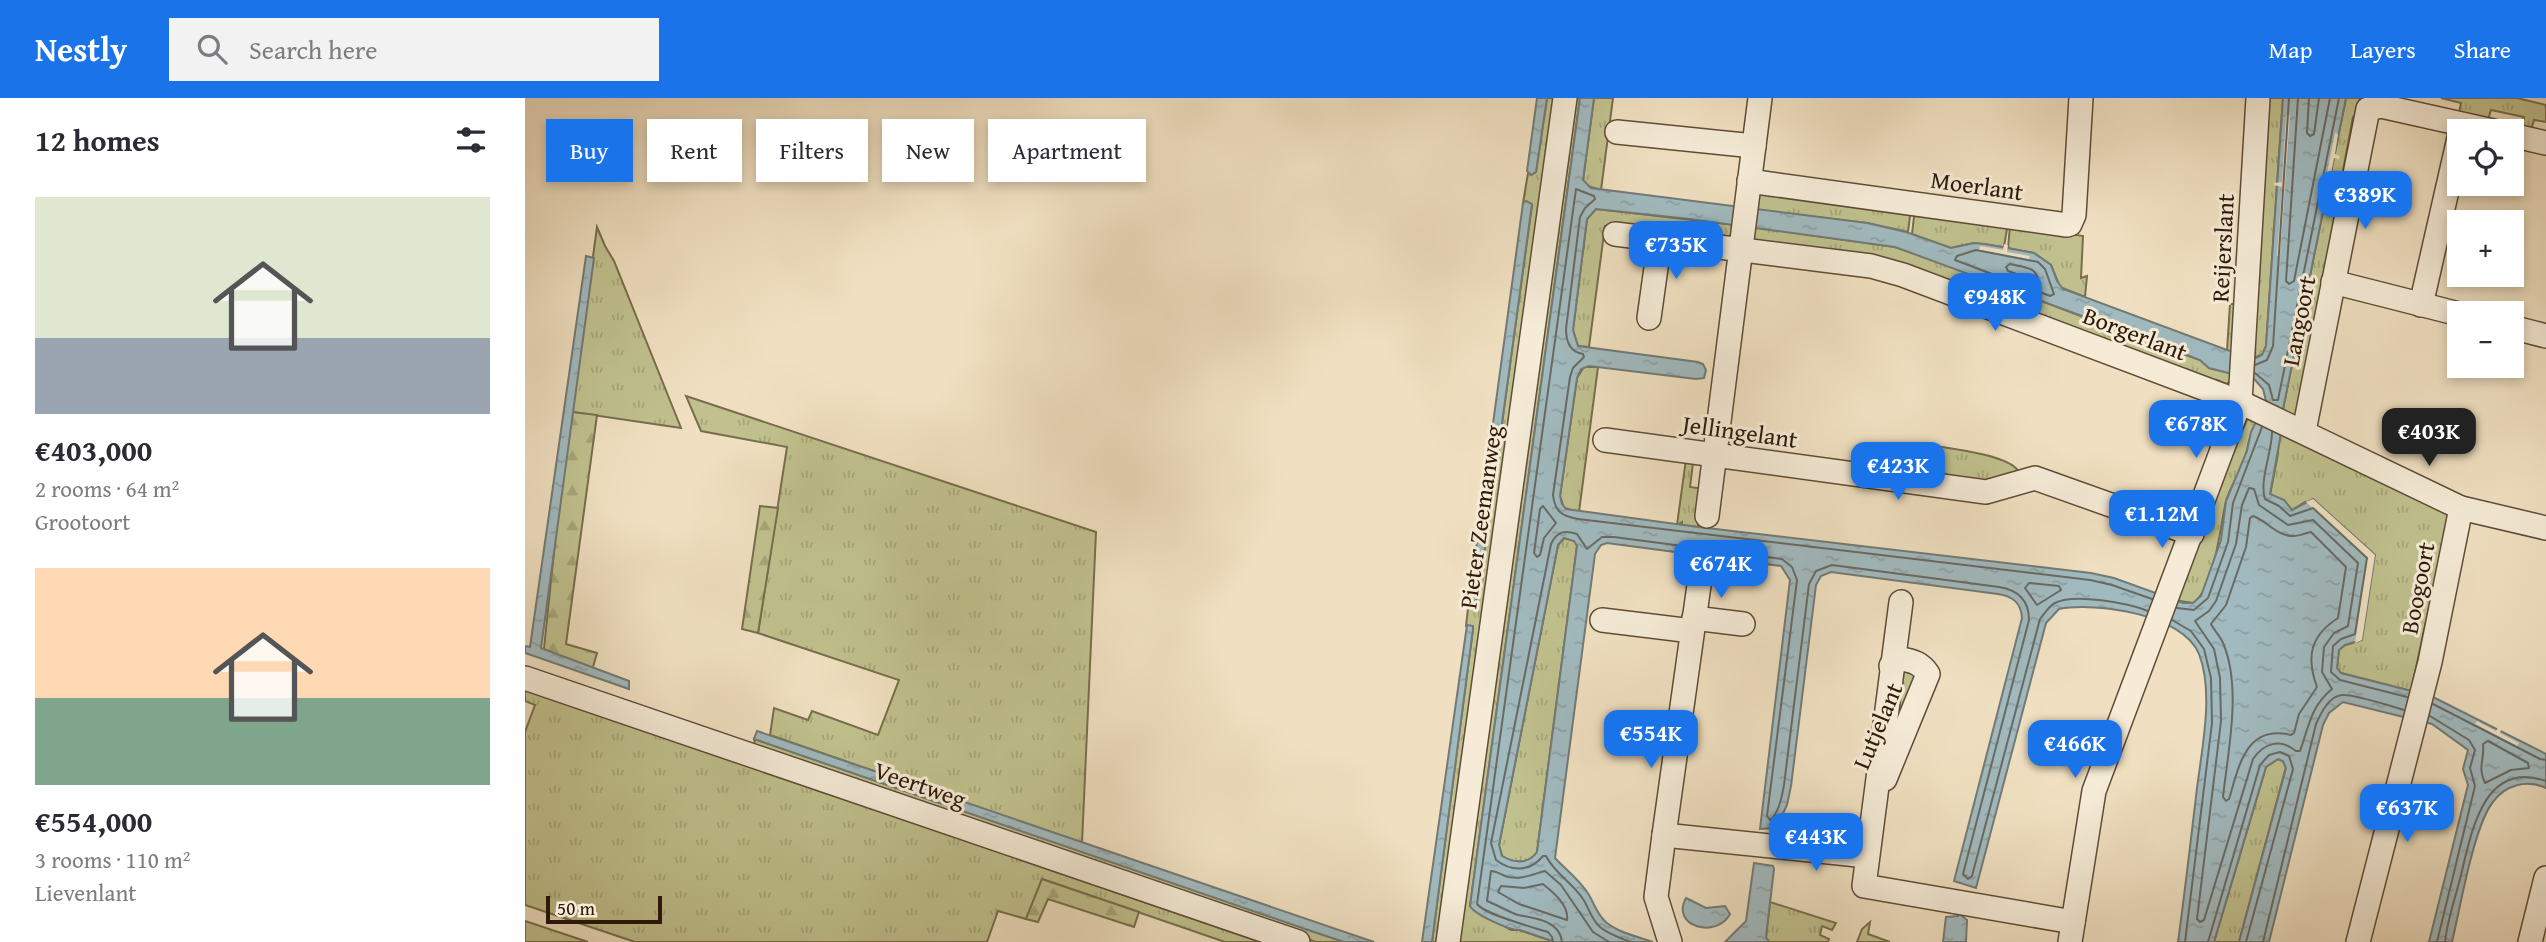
<!DOCTYPE html>
<html lang="en">
<head>
<meta charset="utf-8">
<style>
	:root { --surface:#fff; --page:#f2f2f3; --text:#2b2b33; --muted:#7c7c81; --accent:#1a73e8 }
	body { margin:0; font-family:"Gentium Book Plus",serif; background:var(--page); color:var(--text); height:100vh; display:flex; flex-direction:column; font-size:26px; white-space:nowrap }
	* { box-sizing:border-box; margin:0 }
	p { font-size:23px; color:var(--muted) }
	.icon { flex:none; width:38px; height:38px; fill:none; stroke:currentColor; stroke-width:2; stroke-linecap:round; stroke-linejoin:round }
	.map { position:relative; flex:1; overflow:hidden }
	.sheet { display:flex; flex-direction:column; background:var(--surface); width:525px }
	.sheet>* { flex:none }
	.banner { position:absolute; left:21px; top:21px; width:665px; height:63px; display:flex; gap:14px }
	.buttons { position:absolute; left:1922px; top:21px; display:grid; gap:14px }
	.buttons a { display:grid; place-items:center; width:77px; height:77px; border-radius:0px; background:var(--surface); box-shadow:0 4px 10px #0003; font-size:35px }
	.scale { position:absolute; left:21px; bottom:18px; width:116px; box-sizing:border-box; padding-left:7px; border:4px solid #2f1a09; border-top:0; font-size:19px; line-height:24px; white-space:nowrap; color:#2f1a09; -webkit-text-stroke:5px #f5ebd7; paint-order:stroke }
	.price { position:absolute; translate:-50% -60px; padding:0 16px; border-radius:14px; background:var(--accent); color:#fff; font-size:23px; line-height:46px; filter:drop-shadow(0 2px 4px #0008) }
	.price::after { content:''; position:absolute; left:50%; top:42px; width:21px; height:16px; margin-left:-10px; background:inherit; clip-path:polygon(0 0,100% 0,50% 100%) }
	.price.on { background:#222; color:#fff }
	ul { padding:0; list-style:none }
	li { display:grid; align-content:center; gap:14px; height:371px; padding:0 35px }
	li span { display:grid; place-items:center; height:217px; border-radius:0px; color:#555 }
	li>.icon { margin-inline-start:auto }
	span .icon { width:126px; height:126px; fill:#fffc; stroke-width:1 }
	li b { font-size:30px }
	h2 { display:flex; justify-content:space-between; align-items:center; height:84px; padding:0 35px; font-size:30px }
	.tag { padding:0 24px; border-radius:0px; background:var(--surface); box-shadow:0 4px 10px #0003; font-size:24px; line-height:63px }
	.tag.on { background:var(--accent); color:#fff }
	header { display:flex; align-items:center; gap:42px; box-sizing:border-box; height:98px; padding:0 35px; background:var(--accent); color:#fff }
	header strong { font-size:33px }
	nav { display:flex; gap:38px; margin-inline-start:auto; font-size:24px }
	.search { width:490px; height:63px; background:var(--page); display:flex; align-items:center; gap:18px; box-sizing:border-box; padding:0 24px; border-radius:0px; color:var(--muted); font-size:26px }
	main { display:flex; flex:1; min-height:0 }
	.map>svg:first-child { display:block }
	.grass { fill:url(#grass-tufts); stroke:#786e4c; stroke-width:2 }
	.forest { fill:url(#forest-firs); stroke:#786e4c; stroke-width:2 }
	.park { fill:url(#park-crowns); stroke:#786e4c; stroke-width:2 }
	.water { fill:url(#water-ripples); stroke:#737a76; stroke-width:2; fill-rule:evenodd }
	.pier { fill:#f0e0c1 }
	.lines { fill:none; stroke-linecap:round; stroke-linejoin:round }
	.shore { stroke:#686a64; stroke-width:2 }
	.minor-casing { stroke:#5f4c37; stroke-width:26 }
	.minor { stroke:#f5ebd7; stroke-width:23 }
	.labels { text-anchor:middle; stroke-width:6; stroke-linejoin:round; paint-order:stroke }
	.street-label { font-size:24px; fill:#2f1a09; stroke:#f5ebd7 }
</style>
</head>
<body>
<header>
<strong>Nestly</strong>
<div class="search"><svg class="icon" aria-label="search" viewBox="0 0 24 24"><circle cx="10" cy="10" r="6"/><path d="M15 15l6 6"/></svg>Search here</div>
<nav><a>Map</a><a>Layers</a><a>Share</a></nav>
</header>
<main>
<section class="sheet">
<h2>12 homes<svg class="icon" aria-label="filters" viewBox="0 0 24 24"><path d="M4 7h16M4 17h16"/><circle cx="9" cy="7" r="2"/><circle cx="15" cy="17" r="2"/></svg></h2>
<ul>
<li><span style="background:linear-gradient(#dfe7d0 65%,#9aa5b1 0)"><svg class="icon" aria-label="home" viewBox="0 0 24 24"><path d="M3 11l9-7 9 7M6 9v11h12V9"/></svg></span><div><b>€403,000</b><p>2 rooms · 64 m²</p><p>Grootoort</p></div></li>
<li><span style="background:linear-gradient(#ffd9b3 60%,#7fa58c 0)"><svg class="icon" aria-label="home" viewBox="0 0 24 24"><path d="M3 11l9-7 9 7M6 9v11h12V9"/></svg></span><div><b>€554,000</b><p>3 rooms · 110 m²</p><p>Lievenlant</p></div></li>
</ul>
</section>
<div class="map">
<svg width="2021" height="844" viewBox="0 0 2021 844">
	<defs>
		<pattern id="grass-tufts" width="24" height="20" patternUnits="userSpaceOnUse" patternTransform="scale(1.75)"><rect width="24" height="20" fill="#c0c18e"/><path d="M3 7l-1-3M5 7V3M7 7l1-3M15 17l-1-3M17 17v-4M19 17l1-3" fill="none" stroke="#a5a579"/></pattern>
		<pattern id="forest-firs" width="22" height="20" patternUnits="userSpaceOnUse" patternTransform="scale(1.75)"><rect width="22" height="20" fill="#c0c18e"/><path d="M5 1l3.5 6h-7zM16 11l3.5 6h-7z" fill="#a5a579"/></pattern>
		<pattern id="park-crowns" width="20" height="18" patternUnits="userSpaceOnUse" patternTransform="scale(1.75)"><rect width="20" height="18" fill="#c0c18e"/><path d="M2 6a3 3 0 1 1 6 0M12 15a3 3 0 1 1 6 0" fill="none" stroke="#a5a579"/></pattern>
		<pattern id="water-ripples" width="26" height="14" patternUnits="userSpaceOnUse" patternTransform="scale(1.75)"><rect width="26" height="14" fill="#a1babf"/><path d="M2 4q2-2 4 0t4 0M15 11q2-2 4 0t4 0" fill="none" stroke="#8b9fa3"/></pattern>
	</defs>
	<rect width="100%" height="100%" fill="#f0e0c1"/>
	<filter id="stains"><feTurbulence type="fractalNoise" baseFrequency=".00286" numOctaves="4"/><feColorMatrix values="0 0 0 0 .2 0 0 0 0 .09 0 0 0 0 .02 0 0 0 .5 -.17"/></filter>
	<radialGradient id="worn" r=".72"><stop offset=".6" stop-color="#630" stop-opacity="0"/><stop offset="1" stop-color="#630" stop-opacity=".3"/></radialGradient>
	<!-- grass -->
	<g class="grass">
		<path d="M1022,0H1033L918,844H907L948,531V528H941L944,502L953,500L1007,107L1001,103L998,105L1003,75L1006,77L1011,74Z"/>
		<path d="M1043,0H1055L945,808L986,832H994L1030,844H928Z"/>
		<path d="M1069,0H1088L1076,92L1062,88L1058,82Z"/>
		<path d="M1741,0H1758L1741,248L1737,257L1727,260Z"/>
		<path d="M1821,0H1839L1835,20L1828,19L1814,94L1820,96L1771,320L1757,316Z"/>
		<path d="M1916,0H1992L2021,7V24L2009,22L2005,36L1996,34L1999,19L1966,12L1962,25L1933,19L1936,5Z"/>
		<path d="M1234,90L1386,110L1383,134L1342,125L1231,112Z"/>
		<path d="M1390,110L1483,125L1479,149L1449,145L1426,150L1392,138L1387,136Z"/>
		<path d="M1071,111L1212,127L1211,145L1080,128L1064,249L1053,248L1048,232L1062,121Z"/>
		<path d="M1496,127L1558,138L1556,180L1562,178L1560,199L1535,189L1526,167L1509,155L1483,150L1485,128Z"/>
		<path d="M72,129L80,148L89,163L156,330L47,314Z"/>
		<path d="M1229,129L1370,149L1398,158L1616,241L1675,262L1684,270L1707,275L1706,283L1701,286L1692,282L1690,286L1375,169L1226,146Z"/>
		<path d="M1705,206H1711L1708,254L1702,253Z"/>
		<path d="M1059,269H1073L1054,414L1039,410L1035,398L1052,280Z"/>
		<path d="M161,298L571,434L557,745L245,637L249,610L283,622L287,613L353,637L374,582L233,535L262,349L176,333Z"/>
		<path d="M1723,319L1733,322C1727,331 1724,341 1722,352C1719,369 1706,386 1701,403C1695,428 1690,490 1668,505L1648,502Z"/>
		<path d="M1754,333L1924,416L1886,593L1816,575L1812,570L1814,552L1820,547L1828,545L1780,404L1767,412L1759,402L1745,397L1753,356Z"/>
		<path d="M1404,347C1423,350 1484,357 1493,373L1475,384L1400,378L1402,365H1405L1406,361L1403,360Z"/>
		<path d="M1161,361L1168,365L1165,389L1179,391L1173,429L1157,427V424L1152,427Z"/>
		<path d="M1039,440L1050,443L1052,448L1012,754C1003,767 989,765 977,758L974,747L1033,447Z"/>
		<path d="M1381,570L1393,576L1366,658L1373,577Z"/>
		<path d="M0,591L735,844H700L517,781L501,821L473,813L462,844H110L0,807V634L10,607L0,603Z"/>
		<path d="M229,641L819,844H791L231,652Z"/>
		<path d="M1753,661L1758,663L1761,669L1714,844H1689L1741,669Z"/>
		<path d="M1245,804L1311,825L1307,832L1297,828L1295,837L1304,841L1303,844H1244L1241,839Z"/>
		<path d="M0,823L63,844H0Z"/>
		<path d="M1345,824L1343,836L1365,844H1332L1337,831Z"/>
	</g>
	<!-- forest -->
	<g class="forest">
		<path d="M47,314L72,317L41,546L72,555L66,576L18,560L30,444Z"/>
		<path d="M235,408L253,410L233,535L217,531Z"/>
		<path d="M517,781L614,814L609,829L523,801L513,824L501,821Z"/>
	</g>
	<!-- park -->
	<path class="park" d="M1374,350H1403L1398,374L1376,365Z"/>
	<!-- water -->
	<g class="water">
		<path d="M1012,0H1022L1011,74L1006,77L1002,73Z"/>
		<path d="M1055,0H1069L1058,82L1066,90L1342,125L1381,134L1426,150L1449,145L1460,146L1509,155L1526,167L1532,183L1538,191L1702,252L1731,260L1737,257L1741,248L1758,0H1821L1757,316L1755,341L1745,396L1759,402L1767,412L1788,401L1850,457L1837,542L1820,547L1814,552L1812,570L1816,575L1906,598L2021,656V690C2002,681 1980,687 1968,704C1949,727 1935,811 1927,844H1904L1943,687L1938,671L1943,652L1907,626L1818,604L1804,615L1798,627L1744,844H1714L1761,670L1758,663L1753,661L1741,669L1689,844H1653C1660,793 1666,741 1672,690C1677,650 1689,594 1674,556C1658,516 1571,504 1534,511L1521,525L1451,790L1429,783L1497,520C1496,505 1488,498 1473,496L1306,474L1296,478L1291,487L1266,688L1262,707L1251,730L1235,731L1265,482L1256,468L1082,445L1076,447L1070,456L1030,760C1041,772 1055,782 1064,797C1070,807 1072,817 1082,825C1095,835 1113,839 1128,844H1030L995,832C985,833 949,816 945,808ZM1071,111L1164,121L1370,149L1652,253L1675,262L1684,270L1730,282L1738,291L1741,303L1726,334L1722,353L1701,403L1696,442L1676,498L1668,505H1658L1589,480L1566,475L1173,429L1041,411L1037,406L1035,398L1052,280L1056,271L1064,268L1171,281L1179,280L1181,272L1178,266L1173,264L1053,248L1048,232L1062,121ZM1039,440L1049,443L1052,448L1012,754C1003,767 989,765 977,758L974,747L1033,447Z"/>
		<path d="M1001,103L1007,106L953,500L948,505L944,502L998,105Z"/>
		<path d="M61,158L69,160L16,550L104,583V591L0,555V548L5,549Z"/>
		<path d="M942,527L948,528V531L907,844H897Z"/>
		<path d="M232,633L849,844H819L792,835L229,641Z"/>
		<path d="M1229,765L1248,768L1249,771L1241,839L1244,844H1200L1221,823Z"/>
		<path d="M1161,800L1181,810L1200,808L1205,816C1192,841 1145,829 1161,800Z"/>
		<path d="M1433,815L1442,822L1441,844H1418L1421,819L1433,818Z"/>
	</g>
	<!-- pier -->
	<g class="pier">
		<path d="M1761,17H1765L1755,158H1752L1757,89L1749,87V85L1757,84Z"/>
		<path d="M1810,35L1813,36L1810,56L1815,58L1814,61L1809,60L1805,81L1801,80Z"/>
		<path d="M1479,146L1483,147L1482,154L1505,158L1504,161L1454,152L1455,148L1478,152Z"/>
		<path d="M1788,401L1850,457L1837,542L1830,545L1842,460L1781,404Z"/>
		<path d="M1952,623L1971,633L1974,628L1977,629L1975,635L1994,645L1992,648L1950,626Z"/>
	</g>
	<g class="lines">
		<!-- shore -->
		<g class="shore">
			<path d="M1773,0L1761,183L1764,186L1769,183L1805,0"/>
			<path d="M1784,0L1782,35L1785,38L1789,36L1794,0"/>
			<path d="M1451,152L1513,164L1520,171L1529,196L1525,198L1430,162L1432,158Z"/>
			<path d="M1485,166C1495,169 1511,168 1513,181L1509,182L1483,173L1481,169Z"/>
			<path d="M1730,267L1742,262L1748,248L1764,0"/>
			<path d="M1730,275L1744,287L1748,302H1753L1814,0"/>
			<path d="M1747,334C1747,354 1734,383 1740,401L1754,408L1765,418L1788,410L1842,460L1830,536L1816,541L1808,548L1806,574L1815,582L1882,599"/>
			<path d="M1724,390L1729,391L1734,407L1763,427L1788,422L1833,465L1823,528L1809,535L1799,549L1797,574L1807,591C1786,608 1784,628 1775,653H1771C1755,640 1739,645 1728,661L1679,822L1675,824L1672,821L1696,623L1695,580L1689,551L1670,523L1684,513L1691,503L1711,446L1717,407Z"/>
			<path d="M1018,408L1031,425L1019,440L1015,457L1012,459L1009,455L1015,411Z"/>
			<path d="M1728,418C1742,423 1753,439 1769,438C1775,438 1780,435 1786,434L1821,469L1813,520C1785,538 1781,559 1792,589L1774,616L1769,635L1766,637C1721,626 1714,668 1704,701L1701,703L1698,699C1703,653 1717,589 1698,545C1695,538 1689,532 1686,526L1701,507L1721,449L1725,420Z"/>
			<path d="M1504,485L1534,488L1536,492L1512,507L1500,490Z"/>
			<path d="M1652,510L1669,512L1683,500L1703,444L1708,405L1737,329"/>
			<path d="M1647,522L1666,533L1679,551L1686,580L1687,625L1660,844"/>
			<path d="M1908,606L2015,661L2021,662"/>
			<path d="M1905,618L1944,642L1950,652L1945,670L1950,688L1912,844"/>
			<path d="M1963,643L2003,665L2004,670L1986,672L1960,685C1952,668 1960,662 1958,646Z"/>
			<path d="M1018,786C1029,795 1044,807 1042,822L994,806L973,794L976,788L999,790Z"/>
			<path d="M1028,844L1027,839L1023,834C1007,829 961,817 952,806L1051,91L1069,98L1070,101L1060,110L1055,119L1041,231C1041,243 1045,254 1058,256L1059,259L1048,270L1045,279L1028,397C1030,414 1037,418 1053,421L1565,482L1587,487L1627,501"/>
			<path d="M1037,844C1035,823 1010,820 993,817C984,814 972,807 962,803L966,773C972,773 976,777 983,779C997,782 1008,776 1020,773L1036,787L1068,834L1084,844"/>
			<path d="M1105,844C1096,840 1083,836 1075,829C1066,821 1064,810 1058,801C1048,785 1029,775 1021,758H1018C1005,774 987,774 971,762L966,745L1026,446C1032,433 1040,432 1052,436L1062,451L1077,439H1089L1257,461L1267,469L1272,482L1242,718L1245,722C1254,715 1257,698 1259,687L1284,486L1291,473L1307,467L1474,489C1493,492 1504,503 1504,522L1438,776L1443,781L1447,778L1515,521C1519,516 1524,508 1530,505C1549,495 1603,505 1623,513"/>
			<path d="M1683,844L1735,667L1744,657L1755,654L1764,658L1768,671L1721,844"/>
			<path d="M1738,844L1791,626C1796,615 1804,598 1817,597C1829,596 1866,608 1879,612"/>
			<path d="M1920,844C1922,823 1930,801 1935,781C1946,737 1957,661 2021,683"/>
		</g>
		<!-- minor casing -->
		<g class="minor-casing">
			<g id="minor">
				<path d="M1092,34L1229,48"/>
				<path d="M1986,37L2021,45"/>
				<path d="M1224,83L1542,127L1545,126L1549,117L1556,0"/>
				<path d="M1090,136L1346,168L1378,177L1715,304L1936,410L2021,430"/>
				<path d="M1808,184L1934,216"/>
				<path d="M1896,207L1934,40"/>
				<path d="M1124,220L1135,141"/>
				<path d="M1986,229L2021,238"/>
				<path d="M1779,333L1843,11L1856,8L1968,33"/>
				<path d="M1080,342L1461,394L1510,380L1667,436"/>
				<path d="M1182,418L1235,0"/>
				<path d="M1176,473L1139,737L1342,758"/>
				<path d="M1376,504L1339,788L1548,824"/>
				<path d="M1169,520L1218,526"/>
				<path d="M1077,522L1167,533"/>
				<path d="M0,580L773,844"/>
				<path d="M1360,681L1403,576C1396,565 1388,563 1376,561L1366,568"/>
				<path d="M1139,737L1131,799L1145,844"/>
				<path d="M923,844L1040,0"/>
				<path d="M1545,844L1569,693L1715,304L1733,0"/>
				<path d="M1833,844L1905,564L1936,410"/>
				<path d="M2005,844L2021,780"/>
			</g>
		</g>
		<!-- minor -->
		<use href="#minor" class="minor"/>
	</g>
	<g class="labels">
		<!-- street labels -->
		<g class="street-label">
			<text transform="translate(1452 88) rotate(8)" y="8">Moerlant</text>
			<text transform="translate(1698 150) rotate(-87)" y="8">Reijerslant</text>
			<text transform="translate(1774 223) rotate(-79)" y="8">Langoort</text>
			<text transform="translate(1610 236) rotate(21)" y="8">Borgerlant</text>
			<text transform="translate(1215 334) rotate(8)" y="8">Jellingelant</text>
			<text transform="translate(956 419) rotate(-82)" y="8">Pieter Zeemanweg</text>
			<text transform="translate(1893 490) rotate(-79)" y="8">Boogoort</text>
			<text transform="translate(1353 628) rotate(-67)" y="8">Lutjelant</text>
			<text transform="translate(395 687) rotate(19)" y="8">Veertweg</text>
		</g>
	</g>
	<rect width="100%" height="100%" filter="url(#stains)"/>
	<rect width="100%" height="100%" fill="url(#worn)"/>
</svg>
<div class="buttons">
<a><svg class="icon" aria-label="locate" viewBox="0 0 24 24"><circle cx="12" cy="12" r="6"/><path d="M12 2v4M12 18v4M2 12h4M18 12h4"/></svg></a>
<a>+</a>
<a>−</a>
</div>
<div class="scale">50 m</div>
<b class="price" style="left:1840px;top:133px">€389K</b>
<b class="price" style="left:1151px;top:183px">€735K</b>
<b class="price" style="left:1470px;top:235px">€948K</b>
<b class="price" style="left:1671px;top:362px">€678K</b>
<b class="price on" style="left:1904px;top:370px">€403K</b>
<b class="price" style="left:1373px;top:404px">€423K</b>
<b class="price" style="left:1637px;top:452px">€1.12M</b>
<b class="price" style="left:1196px;top:502px">€674K</b>
<b class="price" style="left:1126px;top:672px">€554K</b>
<b class="price" style="left:1550px;top:682px">€466K</b>
<b class="price" style="left:1882px;top:746px">€637K</b>
<b class="price" style="left:1291px;top:775px">€443K</b>
<div class="banner">
<a class="tag on">Buy</a>
<a class="tag">Rent</a>
<a class="tag">Filters</a>
<a class="tag">New</a>
<a class="tag">Apartment</a>
</div>
</div>
</main>
</body>
</html>
